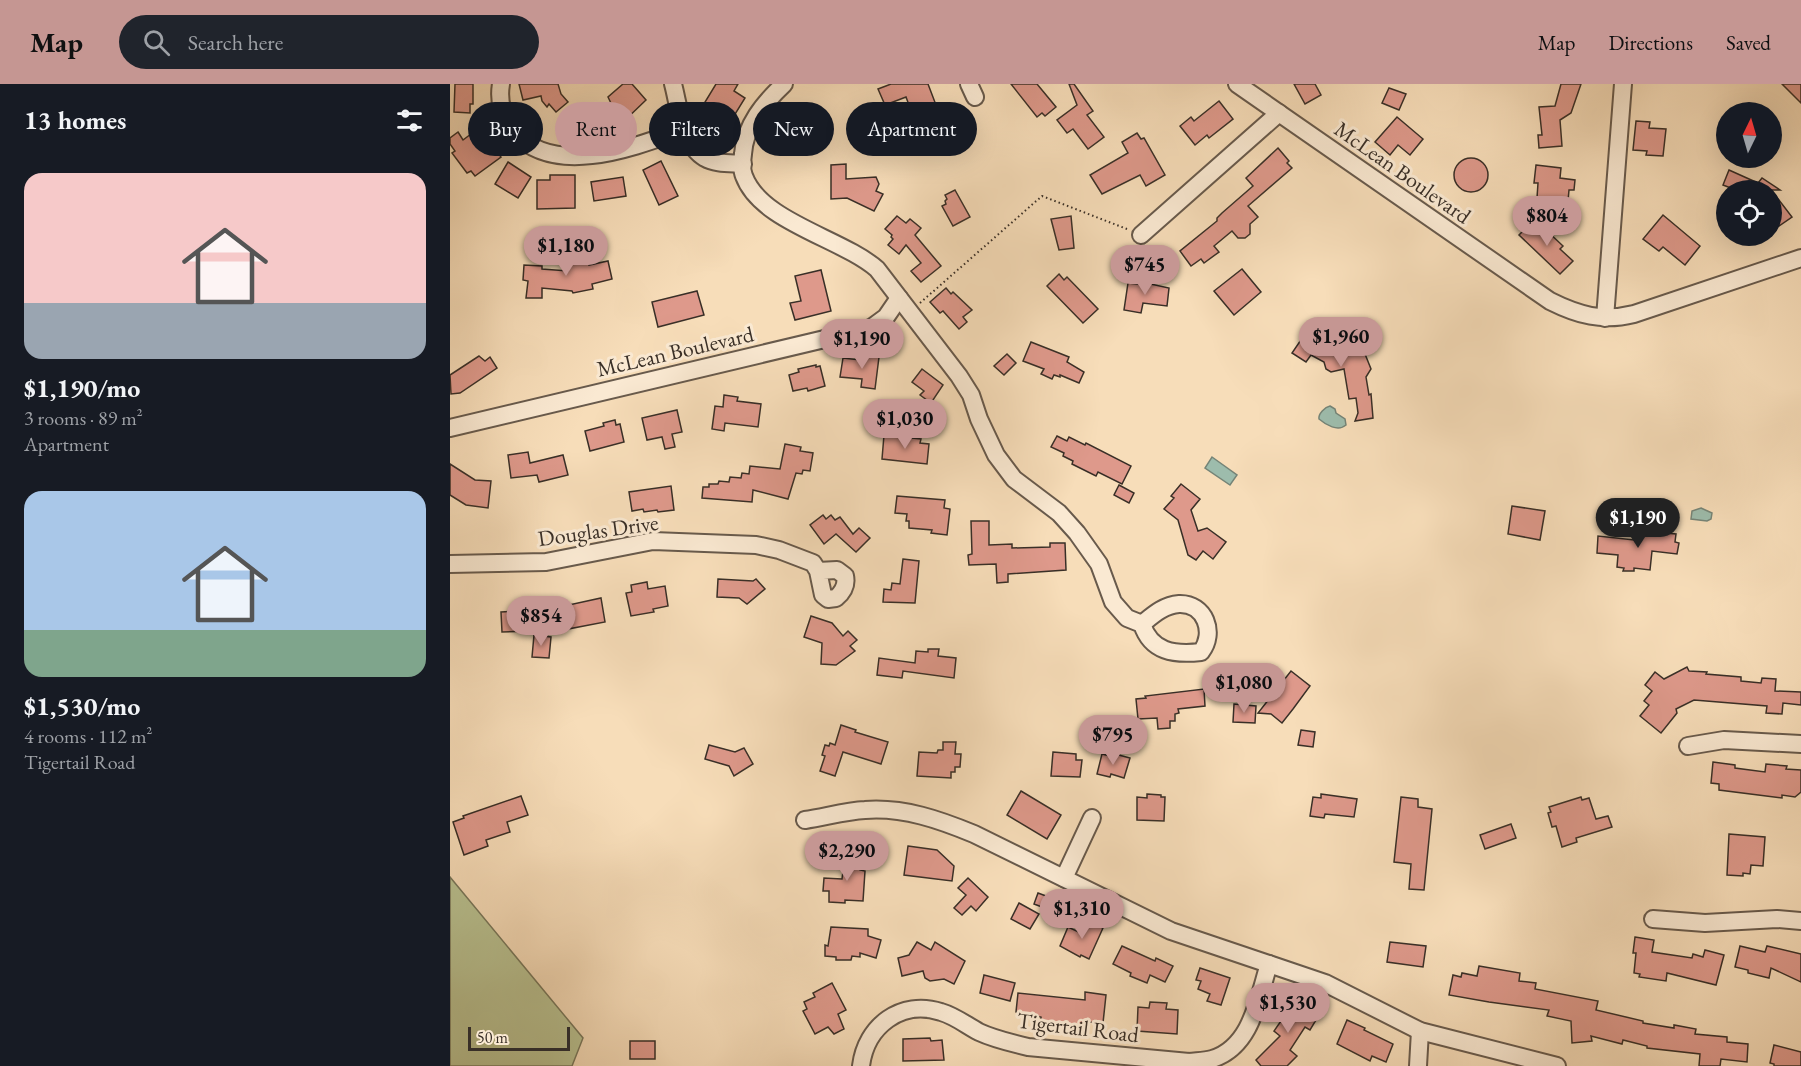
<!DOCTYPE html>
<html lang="en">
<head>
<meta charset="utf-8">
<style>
	:root { --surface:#171b24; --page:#20242c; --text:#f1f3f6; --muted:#9ea1a6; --accent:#c59692 }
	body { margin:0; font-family:"EB Garamond",serif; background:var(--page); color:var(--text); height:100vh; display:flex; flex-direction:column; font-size:22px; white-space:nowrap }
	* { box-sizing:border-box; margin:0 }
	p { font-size:20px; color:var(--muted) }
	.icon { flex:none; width:33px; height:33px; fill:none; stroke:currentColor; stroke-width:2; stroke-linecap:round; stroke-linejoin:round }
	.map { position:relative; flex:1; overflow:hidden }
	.drawer { display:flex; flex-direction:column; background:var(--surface); width:450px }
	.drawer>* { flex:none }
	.banner { position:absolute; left:18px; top:18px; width:570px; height:54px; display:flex; gap:12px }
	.needle { width:39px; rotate:5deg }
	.fabs { position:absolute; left:1266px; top:18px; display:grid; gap:12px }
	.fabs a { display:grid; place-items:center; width:66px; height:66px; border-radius:50%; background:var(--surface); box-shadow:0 6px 24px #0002; font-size:30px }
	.scale { position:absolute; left:18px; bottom:15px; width:102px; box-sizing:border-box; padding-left:6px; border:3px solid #392f27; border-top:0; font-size:16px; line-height:21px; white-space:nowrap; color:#392f27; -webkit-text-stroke:4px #fae9d2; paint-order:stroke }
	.price { position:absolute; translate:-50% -51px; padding:0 14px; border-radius:21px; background:var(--accent); color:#111; font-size:20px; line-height:39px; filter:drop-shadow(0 2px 3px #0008) }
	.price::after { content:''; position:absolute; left:50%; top:36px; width:18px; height:14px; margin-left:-9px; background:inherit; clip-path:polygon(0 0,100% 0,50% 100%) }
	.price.selected { background:#222; color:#fff }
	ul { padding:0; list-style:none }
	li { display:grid; align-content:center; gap:12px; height:318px; padding:0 24px }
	li span { display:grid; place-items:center; height:186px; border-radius:18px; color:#555 }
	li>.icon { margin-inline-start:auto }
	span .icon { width:108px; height:108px; fill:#fffc; stroke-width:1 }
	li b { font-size:26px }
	h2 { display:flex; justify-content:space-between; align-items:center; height:72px; padding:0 24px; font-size:26px }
	.chip { padding:0 21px; border-radius:27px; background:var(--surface); box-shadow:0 6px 24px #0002; font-size:21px; line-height:54px }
	.chip.selected { background:var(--accent); color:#111 }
	header { display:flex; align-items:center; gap:36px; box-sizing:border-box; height:84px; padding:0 30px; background:var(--accent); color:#111 }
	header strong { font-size:28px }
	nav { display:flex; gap:33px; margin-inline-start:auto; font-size:21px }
	.search { width:420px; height:54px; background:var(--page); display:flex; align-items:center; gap:15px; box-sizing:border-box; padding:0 21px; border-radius:33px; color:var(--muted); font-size:22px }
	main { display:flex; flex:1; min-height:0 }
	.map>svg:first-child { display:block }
	.green { fill:#b9c292; stroke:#79785c; stroke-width:1.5 }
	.water { fill:#9dbcac; stroke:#758477; stroke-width:1.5 }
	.building { fill:#de998b; stroke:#392f27; stroke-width:1.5 }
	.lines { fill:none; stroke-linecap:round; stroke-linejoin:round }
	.minor-casing { stroke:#685a4c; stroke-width:20 }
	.path { stroke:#392f27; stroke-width:2; stroke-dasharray:1.5 3; stroke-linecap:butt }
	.minor { stroke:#fae9d2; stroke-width:16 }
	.labels { text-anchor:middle; stroke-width:6; stroke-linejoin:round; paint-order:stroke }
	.street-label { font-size:22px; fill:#392f27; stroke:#fae9d2 }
</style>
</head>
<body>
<header>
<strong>Map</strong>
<div class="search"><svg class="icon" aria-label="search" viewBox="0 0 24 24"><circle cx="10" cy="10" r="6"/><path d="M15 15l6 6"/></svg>Search here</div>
<nav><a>Map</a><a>Directions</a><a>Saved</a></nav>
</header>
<main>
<section class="drawer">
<h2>13 homes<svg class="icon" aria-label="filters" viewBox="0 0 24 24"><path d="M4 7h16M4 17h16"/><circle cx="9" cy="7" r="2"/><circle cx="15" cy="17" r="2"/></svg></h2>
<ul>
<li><span style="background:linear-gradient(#f6c9c9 70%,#9aa5b1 0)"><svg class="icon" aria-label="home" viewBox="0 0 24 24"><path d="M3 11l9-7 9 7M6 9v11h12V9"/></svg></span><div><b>$1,190/mo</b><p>3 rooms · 89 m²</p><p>Apartment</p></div></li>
<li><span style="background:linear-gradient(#a9c7e8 75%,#7fa58c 0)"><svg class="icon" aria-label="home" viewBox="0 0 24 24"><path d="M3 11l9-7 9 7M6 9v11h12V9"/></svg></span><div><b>$1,530/mo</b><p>4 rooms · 112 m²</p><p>Tigertail Road</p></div></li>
</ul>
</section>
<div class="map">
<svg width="1351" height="982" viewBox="0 0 1351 982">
	<rect width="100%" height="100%" fill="#f7ddb9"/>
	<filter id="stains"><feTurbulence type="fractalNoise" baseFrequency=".00333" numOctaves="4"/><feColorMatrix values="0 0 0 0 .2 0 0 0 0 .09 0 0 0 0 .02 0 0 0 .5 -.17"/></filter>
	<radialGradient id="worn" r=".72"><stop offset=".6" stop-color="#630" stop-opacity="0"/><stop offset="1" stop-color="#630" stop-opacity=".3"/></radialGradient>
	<!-- green -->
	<path class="green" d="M0,793L133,954L122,982H0Z"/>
	<!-- water -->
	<g class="water">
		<path d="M880,322L885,325L886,329L895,335L896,341C888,348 876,341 869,335C868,330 875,323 880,322Z"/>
		<path d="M762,373L787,391L780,401L755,384Z"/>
		<path d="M1251,424L1262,429L1261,435L1257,437L1241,435L1242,427Z"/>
	</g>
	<!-- building -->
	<g class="building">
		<path d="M5,0H23V20H20V29L4,28Z"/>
		<path d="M69,0H108L111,10L118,18L106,28L99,20L97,23L92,17L91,12L73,16Z"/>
		<path d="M173,0H182L196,16L171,40L158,13Z"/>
		<path d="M266,0H288L284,7L295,14L279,40L252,23Z"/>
		<path d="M441,0H478L486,21L469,28L465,19L459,21L456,13L435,21L428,5Z"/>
		<path d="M561,0H587L606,23L595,32L592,29L587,33Z"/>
		<path d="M619,0H624L643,27L637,31L654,53L638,65L623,45L617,49L607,36L627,21Z"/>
		<path d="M844,0H865L871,11L855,20Z"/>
		<path d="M1111,0H1131L1121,29L1110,36L1112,62L1089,64L1088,51H1092L1089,23L1105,22Z"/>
		<path d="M1332,0H1351V19Z"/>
		<path d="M939,4L956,10L949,26L932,19Z"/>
		<path d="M769,17L783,35L759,54L757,51L745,61L730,42L741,33L744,37Z"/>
		<path d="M947,33L973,55L960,71L948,61L940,71L925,58Z"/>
		<path d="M1186,37L1200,38L1199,44L1216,45L1213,72L1196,71L1197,67L1183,66Z"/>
		<path d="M8,48L13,56L21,50L32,65L41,59L51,73L25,92L21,87L17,89L2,69L5,67L0,60V54Z"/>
		<path d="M687,49L691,55L694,54L715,91L696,102L690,91L652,110L640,91L678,69L672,58Z"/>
		<path d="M828,64L839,77L837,79L842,84L798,122L808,133L800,140V150L795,154H788L782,147L764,162L769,168L754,179L751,175L741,182L730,167L767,137V134L772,129L803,102L796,94Z"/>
		<circle cx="1021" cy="91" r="17"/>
		<path d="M211,77L228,112L209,121L193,86Z"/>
		<path d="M58,78L81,93L68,114L45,100Z"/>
		<path d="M396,80V95L426,93L429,100L426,107L433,110L424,127L397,114L381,115V81Z"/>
		<path d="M1086,81L1111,84L1110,94L1125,96L1124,106H1119L1117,128L1099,126L1100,115L1087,114L1088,99H1084Z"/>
		<path d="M1279,86L1308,99L1312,94L1330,106H1286L1273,101Z"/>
		<path d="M100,91H125V124L87,125V96H100Z"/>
		<path d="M173,93L176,112L144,117L141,98Z"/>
		<path d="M505,106L520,133L503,142L492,122L496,120L495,117L497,115L495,111Z"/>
		<path d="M1322,107L1342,133L1329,142L1322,133Z"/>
		<path d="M1213,131L1250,162L1235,181L1213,163L1209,167L1193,155Z"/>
		<path d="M447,132L456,139L460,135L471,144L465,151L491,182L471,198L461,187L471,179L456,161L449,170L438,161L443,155L441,153L442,151L435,145Z"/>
		<path d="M621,132L624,164L609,166L601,135Z"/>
		<path d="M1082,138L1097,152V147L1113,162L1110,165L1123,177L1110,190L1069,151Z"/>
		<path d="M136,170L139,181L158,177L162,195L142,200L143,205L123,209L122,207L92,204V214H76L78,197L73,196L74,181L92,182V185L118,187L115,175Z"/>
		<path d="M792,185L811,208L784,231L764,207Z"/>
		<path d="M371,186L381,227L345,236L340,219L351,217L345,192Z"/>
		<path d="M609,190L614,196L617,193L648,225L633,239L597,202Z"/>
		<path d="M687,197L719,204L717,222L693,219L691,229L674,226L678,199L687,200Z"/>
		<path d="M496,204L501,210L503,208L522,226L513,233L517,238L509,245L493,227L490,229L480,218Z"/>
		<path d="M247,207L254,231L208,243L202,218Z"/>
		<path d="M857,247L866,253L868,250L889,261L891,259L901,263L902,262L915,270L921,285L916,293L919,311L921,310L923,334L905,337L908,329L906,314L899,315L894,285L881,288L876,285L874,278L861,271L856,278L842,269Z"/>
		<path d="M581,258L619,273L617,278L634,288L629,299L610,291V293L604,291L602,295L591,290L594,285L573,277Z"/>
		<path d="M557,270L566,279L554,291L544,282Z"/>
		<path d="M410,271L429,273L425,305L411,303L412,295L390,293L393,274L410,276Z"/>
		<path d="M29,272L35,277L40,273L47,284L10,309L1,310L0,291Z"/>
		<path d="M366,281V283L370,282L375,302L358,307L357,304L343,307L339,291L349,288L348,285Z"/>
		<path d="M472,285L493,301L481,319L470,311L474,307L462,298Z"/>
		<path d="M274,311L288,313L287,317L311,320L308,343L275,339L274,347L262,345L265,322L273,323Z"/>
		<path d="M227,326L232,348L222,350L225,363L215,365L212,353L197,356L192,334Z"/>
		<path d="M165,336L166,341L170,340L174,358L140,367L135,347L154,342L153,339Z"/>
		<path d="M434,351L471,355L470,359L479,360L477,380L432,375Z"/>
		<path d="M607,352L617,357L619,353L635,361L636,359L681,382L672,400L648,388L646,392L622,380L623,377L613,372L614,369L601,363Z"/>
		<path d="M335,360L351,363L350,367L363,369L360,387L353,386L352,390L346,389L338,415L303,406L302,418L252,414L253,403H259V400H268L269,397L279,398L280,393L291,394L292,389L299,390L300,382L330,385Z"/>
		<path d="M78,368L80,379L113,371L118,391L89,398L87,391L61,394L58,371Z"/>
		<path d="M0,380L25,396L41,397L38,424L16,421L0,411Z"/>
		<path d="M731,400L750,415L741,426L748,447L757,444L776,458L763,475L753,467L746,476L738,471L728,436L714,425L724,414L721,412Z"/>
		<path d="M669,401L684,409L679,419L664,411Z"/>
		<path d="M221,402L224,426L208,428L207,426L194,428L193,425L182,427L179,408Z"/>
		<path d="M447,412L495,416L494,424L500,425L497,451L481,449L482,446L459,444V437H456L457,430L445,429Z"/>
		<path d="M1062,422L1095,427L1090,456L1058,450Z"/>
		<path d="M373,431L376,435L381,431L385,436L390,433L403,450L409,444L420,454L406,468L386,450L374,460L360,441Z"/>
		<path d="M521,437H539V461L562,460V464L600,463V459H615L616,486L558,490V498L547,499L546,480L519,481L518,471L522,470Z"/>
		<path d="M1185,446L1226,450L1225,458L1229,459L1227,470L1202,467L1200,486L1184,484V487H1173L1174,484L1167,483L1168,471L1147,469L1148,452L1184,456Z"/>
		<path d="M453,475L469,477L465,519L433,518L434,505L441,506L442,499L450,500Z"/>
		<path d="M268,495L303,497L306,495L315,505L297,520L289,514L267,513Z"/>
		<path d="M197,498L198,505L215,502L218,522L203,525L204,528L181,532L176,509L182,508L181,501Z"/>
		<path d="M151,514L155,538L118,545L114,522Z"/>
		<path d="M82,526L83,547L52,548L51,528Z"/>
		<path d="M361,532L382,539L393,552L398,547L407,556L400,562L405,567L386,581L371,580L372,559L354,553Z"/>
		<path d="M84,551L101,553L99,574L82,573Z"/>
		<path d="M478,565H489L488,572L506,574L504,594L453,587L452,594L427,591L429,574L465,579L466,567L478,568Z"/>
		<path d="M1237,583L1239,587L1257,588L1256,590L1291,593V597L1311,599L1312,594L1326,595L1325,607L1351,608V621L1333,619L1332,630L1316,629L1317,622L1244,616L1226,625L1227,629L1211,649L1190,632L1199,621L1194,617L1202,607L1195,601L1205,588L1214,595Z"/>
		<path d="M841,587L860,602L843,625L832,639L821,630L808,629Z"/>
		<path d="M754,605L755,622L728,625L729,629L725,630V637H720V644L708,645L707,634L688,635L686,615L696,614L695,612Z"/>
		<path d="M784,620L806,622L805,639L783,638Z"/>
		<path d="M391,641L406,646L405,648L438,658L431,680L393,668L385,692L370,687L375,672L372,671L375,661L379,662L380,659L385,661Z"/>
		<path d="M851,646L865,648L863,663L848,661Z"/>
		<path d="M493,658H506L505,670H511L510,683H505V688H501V694L467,692L469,668L487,669L488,666H493Z"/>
		<path d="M259,661L285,668L294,664L303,680L284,692L279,682L255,675Z"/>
		<path d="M603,668L626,670V676H632L630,693L601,692Z"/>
		<path d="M652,670L664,673L665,670L680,674L674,694L661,690L660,693L647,690Z"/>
		<path d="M1263,678L1285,681V684L1315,688L1316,680L1337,682L1336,685L1351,686V708L1345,713L1332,711V714L1269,706V700L1261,699Z"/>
		<path d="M571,707L611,731L597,755L557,731Z"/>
		<path d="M697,710L711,711V713H715L714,737L687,736V713L697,714Z"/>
		<path d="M871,710L907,715L904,733L875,730L874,734L860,732L863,713L871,714Z"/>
		<path d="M71,712L78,731L57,738L60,748L36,756L38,762L14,771L3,738L14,734L13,732Z"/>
		<path d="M951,713L968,715V723L982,725L974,806L959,805L961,780L944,778Z"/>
		<path d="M1131,713L1132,716L1139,714L1146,735L1158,732L1162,743L1126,754L1127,758L1112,763L1106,742L1102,743L1098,729L1101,728L1099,723Z"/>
		<path d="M1061,740L1066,754L1035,765L1030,751Z"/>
		<path d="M1279,750L1315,753L1313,782L1301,781L1300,790L1293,789V792L1277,791Z"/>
		<path d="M458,762L487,766L504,782L502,797L454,791Z"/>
		<path d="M395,771L411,772L410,786L415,787L413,817L395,816V819L379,818V807H373L374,794L392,795Z"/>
		<path d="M518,794L538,813L526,827L521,822L512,831L504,824L516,811L508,804Z"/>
		<path d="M588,809L604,815L600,826L584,820Z"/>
		<path d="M569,819L589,830L580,845L561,835Z"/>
		<path d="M638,838L653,844L639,875L631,871L630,873L610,862L618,843L633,850Z"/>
		<path d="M381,843L418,845V852L431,856L426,874L410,869V873L402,872L401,876H386V873L375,872V861L378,862Z"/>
		<path d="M1185,853L1204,856L1202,868L1242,874L1243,870L1253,873L1255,866L1274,871L1266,901L1217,889L1216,897L1189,893L1190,890L1184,889L1186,869H1183Z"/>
		<path d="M467,858L481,866L485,858L515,877L504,900L494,895L480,897L475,894L473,887L452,892L448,874L459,871Z"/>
		<path d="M940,858L976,862L973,883L937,878Z"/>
		<path d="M672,862L705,877L706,874L723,882L715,898L700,891L697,899L680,892L681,889L663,880Z"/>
		<path d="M1290,862L1315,868L1317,862L1351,870V898L1321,884L1319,894L1298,889V886L1285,883Z"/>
		<path d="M1029,882L1070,889L1069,897L1086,899L1085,905L1148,917L1146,926L1193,937V939L1224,944V941L1246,945L1245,950L1277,953V958L1298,960L1297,978L1271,975L1270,982H1249L1250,970L1197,964V962L1173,956L1172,960L1141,952L1142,957L1122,959L1121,937L1097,932L1099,926L1039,918L999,911L1003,891L1011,893L1012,889L1027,892Z"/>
		<path d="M750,884L780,894L771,921L757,917L760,910L748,905L751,897L746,896Z"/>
		<path d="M534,891L565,899L560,917L530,909Z"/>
		<path d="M382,899L396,926L388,930L394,945L384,950L378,943L365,950L353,927L357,925L354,918L365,913L363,909Z"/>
		<path d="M635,908L656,911L653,939L637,938L633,944L591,941V933L566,928L568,909L635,916Z"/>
		<path d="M840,912L869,931L860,946L855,943L840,966L847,972L837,982H811L806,976L830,952L824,947L831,937L827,934L833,927L831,926Z"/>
		<path d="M700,918L717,919L716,925L728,926L727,950L687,947L688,923L699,924Z"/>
		<path d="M897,936L915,944L914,946L943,960L936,978L922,972L920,977L887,960Z"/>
		<path d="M480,954L481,957L492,956L494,976L453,977V955Z"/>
		<rect x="180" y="957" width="25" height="18"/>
		<path d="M1324,961L1351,968V982H1324V980L1320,979Z"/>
	</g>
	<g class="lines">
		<!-- minor casing -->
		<g class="minor-casing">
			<g id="minor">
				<path d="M51,0C48,17 53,35 64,48C105,95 187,62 235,45"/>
				<path d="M223,0C229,22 232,61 255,74C265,80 281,79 293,80"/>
				<path d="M334,0C314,19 295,41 293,70C292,77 291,85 294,92C311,138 391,154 427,185L509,292L521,311L529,335L546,371L564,395L609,429L627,449L649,480L663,518L677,534L692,540C701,568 724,571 751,568C766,549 755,519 729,520C714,521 703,531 692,540"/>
				<path d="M519,0L525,13"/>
				<path d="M787,0L1100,217C1128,231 1152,238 1184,230L1351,174"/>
				<path d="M691,151L829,29"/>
				<path d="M1155,234L1173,0"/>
				<path d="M0,344L421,244L436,233L449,214"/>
				<path d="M0,480L96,478L203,457L306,461L329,466L363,479L368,487L373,511L378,515L386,514C393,508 397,501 395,492L387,486L368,487"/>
				<path d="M1238,662L1274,656L1351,660"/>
				<path d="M355,736C375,733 396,727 415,726C454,723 490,736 524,750L721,847L875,899L970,947L1107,982"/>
				<path d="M614,794L642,734"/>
				<path d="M1203,835L1255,839L1327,835L1351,837"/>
				<path d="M411,982C416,942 451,915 491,928C505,932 516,941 529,948C544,955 561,959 578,963L739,978C747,977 755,977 762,975C802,963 808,914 819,880"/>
				<path d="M968,982L970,947"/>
			</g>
		</g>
		<!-- path -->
		<path class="path" d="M470,219L592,112L677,145"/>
		<!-- minor -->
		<use href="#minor" class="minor"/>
	</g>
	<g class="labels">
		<!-- street labels -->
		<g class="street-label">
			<text transform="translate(953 88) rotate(35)" y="8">McLean Boulevard</text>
			<text transform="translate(225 267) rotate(-13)" y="8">McLean Boulevard</text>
			<text transform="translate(148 446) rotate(-8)" y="8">Douglas Drive</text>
			<text transform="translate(628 943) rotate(7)" y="8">Tigertail Road</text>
		</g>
	</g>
	<rect width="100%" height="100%" filter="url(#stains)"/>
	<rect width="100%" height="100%" fill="url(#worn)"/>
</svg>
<div class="fabs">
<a><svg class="needle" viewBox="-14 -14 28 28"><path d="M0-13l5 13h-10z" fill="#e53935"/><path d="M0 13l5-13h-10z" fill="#9ea1a6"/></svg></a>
<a><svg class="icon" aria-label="locate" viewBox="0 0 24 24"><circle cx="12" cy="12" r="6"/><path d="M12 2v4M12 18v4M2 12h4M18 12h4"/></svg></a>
</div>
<div class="scale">50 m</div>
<b class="price" style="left:1097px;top:163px">$804</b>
<b class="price" style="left:116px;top:193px">$1,180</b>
<b class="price" style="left:695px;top:212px">$745</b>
<b class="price" style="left:891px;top:284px">$1,960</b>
<b class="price" style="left:412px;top:286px">$1,190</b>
<b class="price" style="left:455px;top:366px">$1,030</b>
<b class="price selected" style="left:1188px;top:465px">$1,190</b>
<b class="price" style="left:91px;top:563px">$854</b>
<b class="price" style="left:794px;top:630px">$1,080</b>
<b class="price" style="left:663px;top:682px">$795</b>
<b class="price" style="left:397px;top:798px">$2,290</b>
<b class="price" style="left:632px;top:856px">$1,310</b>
<b class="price" style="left:838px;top:950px">$1,530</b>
<div class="banner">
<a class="chip">Buy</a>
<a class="chip selected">Rent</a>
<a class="chip">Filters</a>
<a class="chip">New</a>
<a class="chip">Apartment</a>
</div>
</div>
</main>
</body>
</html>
